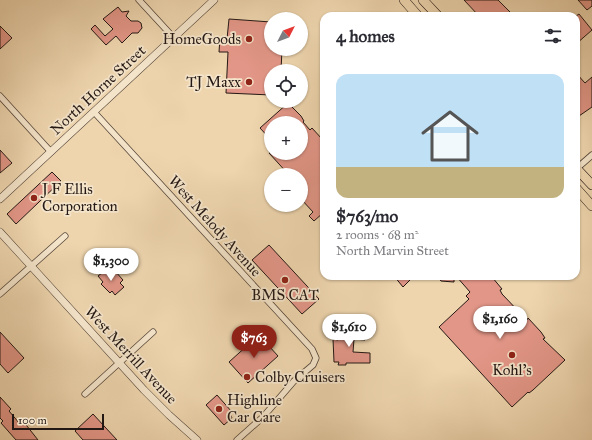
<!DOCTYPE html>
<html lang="en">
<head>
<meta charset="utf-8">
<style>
	:root { --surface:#fff; --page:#f2f2f3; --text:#2b2b33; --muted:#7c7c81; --accent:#8f2418 }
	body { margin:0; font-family:"IM FELL Great Primer",serif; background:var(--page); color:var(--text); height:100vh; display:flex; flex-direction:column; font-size:15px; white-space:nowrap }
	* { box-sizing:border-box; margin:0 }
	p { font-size:13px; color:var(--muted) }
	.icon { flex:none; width:22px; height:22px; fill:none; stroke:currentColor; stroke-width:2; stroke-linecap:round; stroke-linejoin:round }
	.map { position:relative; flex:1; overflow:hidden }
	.side { position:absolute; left:320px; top:12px; width:260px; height:268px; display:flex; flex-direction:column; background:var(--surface); border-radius:12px; box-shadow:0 1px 3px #0004 }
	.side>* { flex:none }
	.needle { width:26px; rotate:48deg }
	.controls { position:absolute; left:264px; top:12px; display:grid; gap:8px }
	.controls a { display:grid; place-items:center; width:44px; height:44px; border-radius:50%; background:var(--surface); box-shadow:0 1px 3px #0004; font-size:20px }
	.scale { position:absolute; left:12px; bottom:10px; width:92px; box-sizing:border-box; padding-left:4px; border:2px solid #241814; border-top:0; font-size:11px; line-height:14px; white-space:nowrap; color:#241814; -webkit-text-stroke:3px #f4e4ca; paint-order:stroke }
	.price { position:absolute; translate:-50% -34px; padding:0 9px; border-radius:14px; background:#fff; color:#222; font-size:13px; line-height:26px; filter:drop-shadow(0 1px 2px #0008) }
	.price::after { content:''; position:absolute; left:50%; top:24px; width:12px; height:9px; margin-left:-6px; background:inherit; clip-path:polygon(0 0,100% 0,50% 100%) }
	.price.current { background:var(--accent); color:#fff }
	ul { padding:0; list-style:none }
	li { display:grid; align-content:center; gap:8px; height:212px; padding:0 16px }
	li span { display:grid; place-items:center; height:124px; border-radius:12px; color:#555 }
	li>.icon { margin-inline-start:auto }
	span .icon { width:72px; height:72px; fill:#fffc; stroke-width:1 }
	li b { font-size:17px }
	h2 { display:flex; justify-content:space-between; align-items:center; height:48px; padding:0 16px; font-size:17px }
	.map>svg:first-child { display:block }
	.building { fill:#e29687; stroke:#241814 }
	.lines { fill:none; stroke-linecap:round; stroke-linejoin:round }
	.minor-casing { stroke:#56473a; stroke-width:7 }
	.tertiary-casing { stroke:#56473a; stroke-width:8 }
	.primary-casing { stroke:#241814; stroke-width:10 }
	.minor { stroke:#f4e4ca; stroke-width:5.5 }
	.tertiary { stroke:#f4e4ca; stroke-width:7 }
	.primary { stroke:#eed5ae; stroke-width:9 }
	.poi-dot { fill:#8f2418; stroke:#f4e4ca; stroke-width:1.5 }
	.labels { text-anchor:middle; stroke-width:3.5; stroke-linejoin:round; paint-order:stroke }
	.poi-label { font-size:15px; fill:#241814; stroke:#f4e4ca; text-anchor:start }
	.street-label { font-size:15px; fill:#241814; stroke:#f4e4ca }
</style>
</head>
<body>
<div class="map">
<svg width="592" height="440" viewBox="0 0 592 440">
	<rect width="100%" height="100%" fill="#eed5ae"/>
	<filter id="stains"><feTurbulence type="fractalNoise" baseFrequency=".005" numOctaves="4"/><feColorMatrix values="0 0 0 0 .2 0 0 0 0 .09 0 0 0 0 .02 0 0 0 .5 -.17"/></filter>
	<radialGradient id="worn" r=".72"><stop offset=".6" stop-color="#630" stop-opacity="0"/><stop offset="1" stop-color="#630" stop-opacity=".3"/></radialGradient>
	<!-- building -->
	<g class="building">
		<path d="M464,0H498L514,16H479Z"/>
		<path d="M578,0H592V6L587,10Z"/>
		<path d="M118,7L122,12L129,11L126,16L131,21H138L141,23L142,28L138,33H132L122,43L116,36L106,45L91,29L95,25L105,36L113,29L103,19Z"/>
		<path d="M579,14L592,30L576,44V16Z"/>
		<path d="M229,19L271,22V49H282L281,71H271V95L226,93L228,52H219L220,38L227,39Z"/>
		<path d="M0,26L12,38L0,49Z"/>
		<path d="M576,73L585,83L592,77V107L579,116L576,113Z"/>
		<path d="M288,103L301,116L304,121L303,122L310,130L312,128L322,139L320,141L324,145V212L314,221L309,216L313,212L301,199V175H289L269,153H301V123H271V140L260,128Z"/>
		<path d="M0,150L12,163L0,173Z"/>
		<path d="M52,172L61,181L16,224L7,214Z"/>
		<path d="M269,245L319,299L302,314L252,260Z"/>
		<path d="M107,269L112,274L115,271L123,280L120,283L124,287L115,295L112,291L110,293L101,284L103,282L98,276Z"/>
		<path d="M394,276H414L403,287Z"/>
		<path d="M437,276H454V282L441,281Z"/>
		<path d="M456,276H487L490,279L492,277L502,289L500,290L502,294L522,315L527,320L528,318L541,332L545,338L543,339L565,360L533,390L529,393L528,392L512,407L439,327L469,299L466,296L470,292Z"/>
		<path d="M355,329H364L365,340L354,339L353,352L370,353V363H346V365H338L339,362H334L333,339L338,340V333H340V331L355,332Z"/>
		<path d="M0,332L24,358L8,373L0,364Z"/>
		<path d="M259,335L278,356L248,383L229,362Z"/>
		<path d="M217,395L232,412L230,414L232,418L224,425L206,405Z"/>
		<path d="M0,397L11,409L9,411L20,424L23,421L38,440H16L1,423L3,421L0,418Z"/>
		<path d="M93,414L117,440H83L75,431Z"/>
	</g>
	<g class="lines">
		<!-- minor casing -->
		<g class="minor-casing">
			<g id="minor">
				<path d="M139,0L174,38"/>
				<path d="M0,96L51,152"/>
				<path d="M94,112L312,349L316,358L313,365L294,381L263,417L237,440"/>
				<path d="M576,169L592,155"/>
				<path d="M0,294L65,236"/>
				<path d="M85,394L153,332"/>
			</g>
		</g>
		<!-- tertiary casing -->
		<g class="tertiary-casing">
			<g id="tertiary">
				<path d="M0,199L214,0"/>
				<path d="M0,232L144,390L169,415L197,440"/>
			</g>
		</g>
		<!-- primary casing -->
		<g class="primary-casing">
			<g id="primary">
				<path d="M404,0L418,16"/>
				<path d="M423,0L438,16"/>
				<path d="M576,168L592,185"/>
				<path d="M576,188L592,206"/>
			</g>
		</g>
		<!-- minor -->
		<use href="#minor" class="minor"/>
		<!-- tertiary -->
		<use href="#tertiary" class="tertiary"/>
		<!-- primary -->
		<use href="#primary" class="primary"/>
	</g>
	<!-- markers -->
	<g class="poi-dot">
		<circle cx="249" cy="39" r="4"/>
		<circle cx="249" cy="82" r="4"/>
		<circle cx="34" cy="198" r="4"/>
		<circle cx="285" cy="280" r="4"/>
		<circle cx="512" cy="355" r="4"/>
		<circle cx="247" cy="377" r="4"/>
		<circle cx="219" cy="409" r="4"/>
	</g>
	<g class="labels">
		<!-- poi labels -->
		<g class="poi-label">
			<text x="241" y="44" text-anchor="end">HomeGoods</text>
			<text x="241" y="87" text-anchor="end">TJ Maxx</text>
			<text x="42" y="194">J F Ellis<tspan x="42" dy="17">Corporation</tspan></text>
			<text x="285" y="300" text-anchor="middle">BMS CAT</text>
			<text x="512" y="375" text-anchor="middle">Kohl's</text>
			<text x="255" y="382">Colby Cruisers</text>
			<text x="227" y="405">Highline<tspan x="227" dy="17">Car Care</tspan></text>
		</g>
		<!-- street labels -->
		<g class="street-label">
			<text transform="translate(98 90) rotate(-43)" y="5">North Horne Street</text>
			<text transform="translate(215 226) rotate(48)" y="5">West Melody Avenue</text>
			<text transform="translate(131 355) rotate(47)" y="5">West Merrill Avenue</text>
		</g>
	</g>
	<rect width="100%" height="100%" filter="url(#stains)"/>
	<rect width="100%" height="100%" fill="url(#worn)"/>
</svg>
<div class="controls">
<a><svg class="needle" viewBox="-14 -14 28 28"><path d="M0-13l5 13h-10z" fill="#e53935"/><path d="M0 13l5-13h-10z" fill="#7c7c81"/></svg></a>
<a><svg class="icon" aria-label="locate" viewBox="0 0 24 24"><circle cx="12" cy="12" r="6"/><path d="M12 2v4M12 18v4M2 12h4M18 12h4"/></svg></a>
<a>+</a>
<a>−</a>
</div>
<div class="scale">100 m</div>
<b class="price" style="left:111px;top:282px">$1,300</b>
<b class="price" style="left:500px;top:340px">$1,160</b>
<b class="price" style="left:349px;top:348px">$1,610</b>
<b class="price current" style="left:254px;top:359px">$763</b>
<section class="side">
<h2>4 homes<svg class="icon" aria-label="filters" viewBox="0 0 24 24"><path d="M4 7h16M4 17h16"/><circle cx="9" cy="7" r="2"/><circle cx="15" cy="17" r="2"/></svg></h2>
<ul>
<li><span style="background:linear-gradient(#bfe0f5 75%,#c2b280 0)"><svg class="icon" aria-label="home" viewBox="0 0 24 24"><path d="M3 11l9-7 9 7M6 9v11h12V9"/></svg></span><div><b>$763/mo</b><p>2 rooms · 68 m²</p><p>North Marvin Street</p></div></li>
</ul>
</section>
</div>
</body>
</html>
